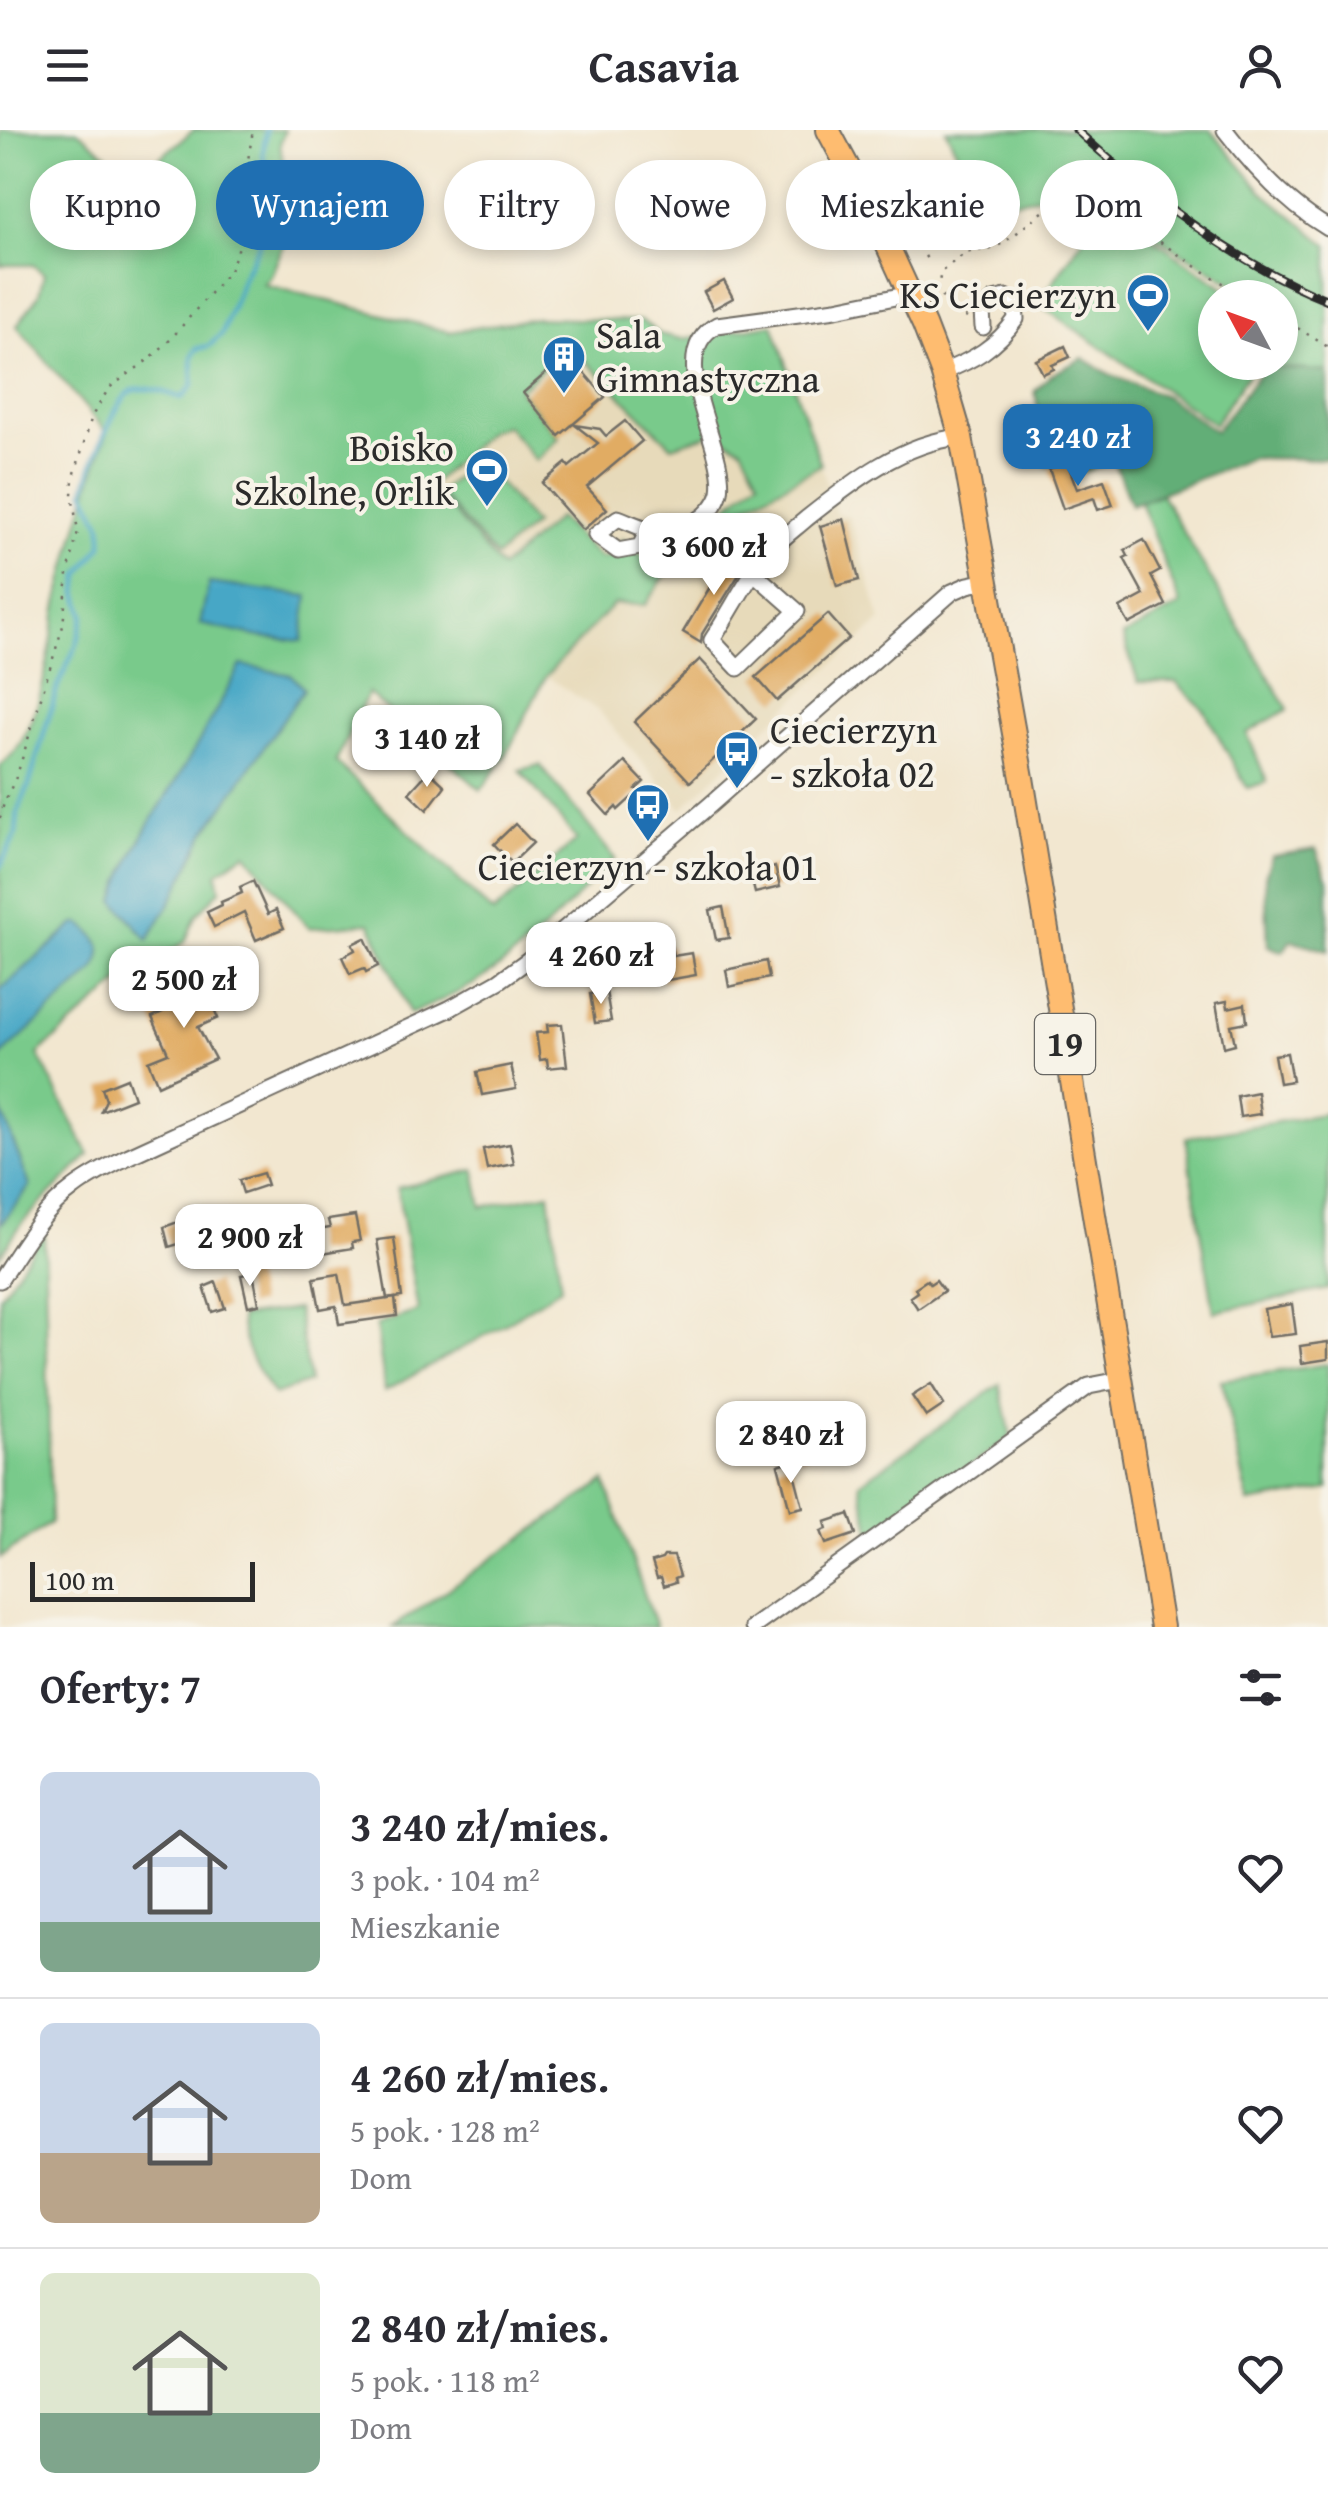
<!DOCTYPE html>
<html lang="pl">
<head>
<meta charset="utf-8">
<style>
	:root { --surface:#fff; --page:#f2f2f3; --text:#2b2b33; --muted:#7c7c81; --line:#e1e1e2; --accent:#1f6fb2 }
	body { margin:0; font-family:"Gentium Book Plus",serif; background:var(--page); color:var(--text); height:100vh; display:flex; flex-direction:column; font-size:38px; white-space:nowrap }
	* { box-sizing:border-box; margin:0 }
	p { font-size:32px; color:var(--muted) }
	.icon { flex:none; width:55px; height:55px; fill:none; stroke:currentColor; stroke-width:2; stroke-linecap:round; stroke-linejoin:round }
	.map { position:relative; height:1497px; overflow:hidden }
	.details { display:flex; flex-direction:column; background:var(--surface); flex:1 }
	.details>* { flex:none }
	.banner { position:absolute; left:30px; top:30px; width:1270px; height:90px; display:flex; gap:20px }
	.needle { width:65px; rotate:311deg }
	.fabs { position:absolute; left:1198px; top:150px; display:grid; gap:20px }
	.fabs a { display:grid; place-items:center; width:100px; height:100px; border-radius:50%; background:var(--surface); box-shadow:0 5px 15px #0003; font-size:50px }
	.scale { position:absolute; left:30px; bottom:25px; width:225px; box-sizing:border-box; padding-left:10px; border:5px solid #2b2b2b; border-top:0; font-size:28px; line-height:35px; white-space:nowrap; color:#2b2b2b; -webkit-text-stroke:8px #f7f3e8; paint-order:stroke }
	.price { position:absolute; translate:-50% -85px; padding:0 22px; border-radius:20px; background:#fff; color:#222; font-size:32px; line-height:65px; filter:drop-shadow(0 2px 5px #0008) }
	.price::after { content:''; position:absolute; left:50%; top:60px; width:30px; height:22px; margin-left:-15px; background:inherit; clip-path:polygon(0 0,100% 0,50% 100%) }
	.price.current { background:var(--accent); color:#fff }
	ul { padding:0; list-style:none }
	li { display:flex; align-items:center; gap:30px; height:250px; padding:0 40px }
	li+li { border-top:2px solid var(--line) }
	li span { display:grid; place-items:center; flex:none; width:280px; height:200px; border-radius:15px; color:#555 }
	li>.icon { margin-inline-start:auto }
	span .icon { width:120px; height:120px; fill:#fffc; stroke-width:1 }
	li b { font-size:42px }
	h2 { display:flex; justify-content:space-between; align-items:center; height:120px; padding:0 40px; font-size:42px }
	.pill { padding:0 35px; border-radius:45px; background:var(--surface); box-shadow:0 5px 15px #0003; font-size:35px; line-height:90px }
	.pill.current { background:var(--accent); color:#fff }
	header { display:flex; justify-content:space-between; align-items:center; height:130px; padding:0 40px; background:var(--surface); font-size:45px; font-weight:600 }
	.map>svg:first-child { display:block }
	.built { fill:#e7daba }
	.green { fill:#79ca8b; stroke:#527a5b; stroke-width:2.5 }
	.forest { fill:#62ae77; stroke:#466c51; stroke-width:2.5 }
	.water { fill:#47a7c6; stroke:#396978; stroke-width:2.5 }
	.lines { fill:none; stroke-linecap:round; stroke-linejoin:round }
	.stream { stroke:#47a7c6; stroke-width:5 }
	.building { fill:#e1ac64 }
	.minor-casing { stroke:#716d65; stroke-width:19 }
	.highway-casing { stroke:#716d65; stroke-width:26 }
	.path { stroke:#716d65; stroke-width:2.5; stroke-dasharray:2.5 8; stroke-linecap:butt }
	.minor { stroke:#fff; stroke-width:15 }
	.highway { stroke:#febc70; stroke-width:22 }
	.rail-casing { stroke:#2b2b2b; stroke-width:9 }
	.rail { stroke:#f7f3e8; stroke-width:5; stroke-dasharray:15; stroke-linecap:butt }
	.labels { text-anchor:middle; stroke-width:8; stroke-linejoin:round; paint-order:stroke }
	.shield { fill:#f7f3e8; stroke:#686764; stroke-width:2.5 }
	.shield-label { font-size:35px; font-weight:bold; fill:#2b2b2b }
	.poi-label { font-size:38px; fill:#2b2b2b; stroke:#f7f3e8; text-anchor:end }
</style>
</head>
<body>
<header><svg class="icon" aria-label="menu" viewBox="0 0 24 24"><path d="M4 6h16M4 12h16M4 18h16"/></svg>Casavia<svg class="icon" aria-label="person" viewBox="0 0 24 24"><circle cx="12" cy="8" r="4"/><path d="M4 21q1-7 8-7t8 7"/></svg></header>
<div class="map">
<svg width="1328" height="1497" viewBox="0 0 1328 1497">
	<rect width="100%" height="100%" fill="#f7f3e8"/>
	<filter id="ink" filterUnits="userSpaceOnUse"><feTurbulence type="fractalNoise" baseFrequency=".01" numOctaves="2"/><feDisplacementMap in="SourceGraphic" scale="20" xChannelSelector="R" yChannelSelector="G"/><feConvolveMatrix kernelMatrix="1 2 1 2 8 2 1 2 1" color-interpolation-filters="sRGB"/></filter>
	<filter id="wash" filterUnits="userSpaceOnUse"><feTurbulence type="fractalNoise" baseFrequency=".0048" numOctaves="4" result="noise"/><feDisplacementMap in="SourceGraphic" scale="40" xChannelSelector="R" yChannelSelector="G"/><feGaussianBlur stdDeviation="2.25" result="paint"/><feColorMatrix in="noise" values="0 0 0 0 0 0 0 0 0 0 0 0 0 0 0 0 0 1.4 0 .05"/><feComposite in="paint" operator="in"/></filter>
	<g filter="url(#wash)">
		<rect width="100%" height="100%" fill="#f2e7d0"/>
		<!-- built -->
		<path class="built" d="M568,214L672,316L713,303L742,317L760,349L718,385L728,397L739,380L821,335L836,383L849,386L881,491L812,553L682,679L599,581L546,546L614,474L501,439L430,354L489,301L506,295L536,331L559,308L519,260Z"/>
		<!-- green -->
		<g class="green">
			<path d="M0,0H77L135,48L194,0H285L280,14L293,91L271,146L263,154L450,202L536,188L642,191L660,204L682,209L773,194L821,335L739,380L727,398L717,385L759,349L742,317L713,303L672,316L569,215L519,260L559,308L536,331L506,295L489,301L431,355L501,438L558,388L600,428L607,427L623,409L642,426L679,425L645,475L614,474L546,546L505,627L481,660L368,563L336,632L493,783L577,710L520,640L540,635L615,729C573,770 531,818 480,850C458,864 433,874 410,884L370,793L309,798L246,723L217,743L220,760L196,786L185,812L123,850L38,924L89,1025L22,1093L0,1126V1095L30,1056L0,977V636C46,600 47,518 60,465C73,411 89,356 107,303L17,196L39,164L44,144L33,135H0Z"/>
			<path d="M946,0H1210L1265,64L1328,115V242L1269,237L1271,233L1280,232V213L1288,188L1280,183V168L1255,167L1093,68H1075L1057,62L984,78Z"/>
			<path d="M1105,76L1238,167L1215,168V232L1256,233L1214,294L1038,174Z"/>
			<path d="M478,329L534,394L496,427L439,362Z"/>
			<path d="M1161,364L1288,579L1247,603L1267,652L1247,658L1204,580L1176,552H1138L1123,506L1181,475L1140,372Z"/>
			<path d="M1328,983V1159L1214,1182L1186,1008Z"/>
			<path d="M475,1040L482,1077L549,1063L561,1157L500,1197L385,1261L376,1195L418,1181L397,1058Z"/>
			<path d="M44,1102L51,1392L0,1428V1166Z"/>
			<path d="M297,1179L309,1252L274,1265C257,1241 242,1217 240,1187Z"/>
			<path d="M1328,1234V1359L1249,1373L1221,1250Z"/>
			<path d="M1000,1254L1011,1307L872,1408L860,1353Z"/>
			<path d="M605,1351L656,1497H393Z"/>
		</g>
		<!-- forest -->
		<g class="forest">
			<path d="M1083,228L1109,244L1165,266L1215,301L1259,244L1269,237L1328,242V329L1252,328L1131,375L1114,332L1079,343L1072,327L1047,336L1035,261L1051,245Z"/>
			<path d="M1316,719L1328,750V821L1291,810L1283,822L1268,816L1265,747L1272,726Z"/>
		</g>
		<!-- water -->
		<g class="water">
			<path d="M209,453L308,466L302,511L260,507L200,494Z"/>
			<path d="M241,535L291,545L304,559L205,703L175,765L148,810L115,771C128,724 158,680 183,639C203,605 222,570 241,535Z"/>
			<path d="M75,794H82C101,810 108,820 93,842L0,927V860Z"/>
			<path d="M0,977L30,1056L0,1095Z"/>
		</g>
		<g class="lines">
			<!-- stream -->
			<path class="stream" d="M0,737L16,704L18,681L29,655L58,555L77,514L84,485L78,462L80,444L102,415V396L85,361C90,341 115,266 134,260C148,256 168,263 182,268L193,255L192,227L196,219L209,216L222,204L243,147L267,98L271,76L263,23L266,0"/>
		</g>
		<g id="blocks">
			<!-- building -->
			<g class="building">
				<path d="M724,151L733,168L713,179L704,162Z"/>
				<path d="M1065,216L1070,227L1052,235L1054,239L1043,244L1036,230Z"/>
				<path d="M568,224L605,267L559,306L523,263Z"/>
				<path d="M625,291L642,311L587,357L607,379L583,400L542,353L566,333L569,337L598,313L575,295L600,299L606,306Z"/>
				<path d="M1067,332L1077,359L1104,350L1113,375L1098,380L1094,368L1063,379L1049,339Z"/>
				<path d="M844,389L859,450L837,456L820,396Z"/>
				<path d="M1144,410L1160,441L1151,446L1166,475L1129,494L1120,478L1144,465L1124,428L1128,426L1125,420Z"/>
				<path d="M729,425L745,435L702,504L701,513L683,502Z"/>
				<path d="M828,484L849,508L777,571L756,547Z"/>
				<path d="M700,529L756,589L690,652L634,592Z"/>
				<path d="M625,632L644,652L636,659L639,661L618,680L616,677L608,685L590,665Z"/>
				<path d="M429,641L445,656L427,680L409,663Z"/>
				<path d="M515,694L533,713L512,733L494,714Z"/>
				<path d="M775,737L780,757L755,763L750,743Z"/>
				<path d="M253,751L268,784L276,780L284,798L256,810L244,782L214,797L207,782L222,775L221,772L242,763L240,757Z"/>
				<path d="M723,777L729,808L716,810L710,780Z"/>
				<path d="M365,808L378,836L366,842L364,838L350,844L342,827L355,820L352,814Z"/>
				<path d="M671,816L673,826L692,823L696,845L662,851L657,818Z"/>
				<path d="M766,831L769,848L729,857L726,840Z"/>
				<path d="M205,843L211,856L205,859L218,888L198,897L215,929L158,955L148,931L168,923L152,887L179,874L172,860Z"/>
				<path d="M606,861L611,891L595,893L590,864Z"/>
				<path d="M1227,871L1228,878L1245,874L1247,892L1231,895L1235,914L1224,917L1216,873Z"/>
				<path d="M562,894L567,936L548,938L547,929L540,930L536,903L548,902L547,895Z"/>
				<path d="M1287,923L1292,951L1279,953L1274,925Z"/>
				<path d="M511,935L516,959L482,965L477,942Z"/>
				<path d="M127,948L134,968L101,981L106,970L102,958Z"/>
				<path d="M1257,962L1260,984L1240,987L1237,966Z"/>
				<path d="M510,1014L514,1034L487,1039L483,1019Z"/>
				<path d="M263,1043L267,1055L243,1063L239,1050Z"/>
				<path d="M269,1085L276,1116L255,1121L249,1089Z"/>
				<path d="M355,1086L360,1111L352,1112L353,1118L322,1123V1121L315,1122L312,1101L330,1098L328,1090Z"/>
				<path d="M191,1087L198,1108L169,1117L164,1097Z"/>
				<path d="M394,1108L402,1167L387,1169L377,1110Z"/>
				<path d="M253,1143L259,1174L248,1176L241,1145Z"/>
				<path d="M339,1144L345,1175L395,1168L397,1186L339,1194L336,1176L320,1179L314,1148Z"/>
				<path d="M927,1150L930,1154L936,1150L944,1161L918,1179L910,1167L917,1162L915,1158Z"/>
				<path d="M216,1152L225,1178L212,1182L204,1157Z"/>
				<path d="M1292,1174L1296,1204L1269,1207L1264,1179Z"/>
				<path d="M1328,1212V1229L1302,1233L1300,1216Z"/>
				<path d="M931,1254L944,1275L926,1287L912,1266Z"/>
				<path d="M841,1292L847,1314L800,1327L793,1306Z"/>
				<path d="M791,1331L803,1377L790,1380L778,1335Z"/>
				<path d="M849,1384L856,1404L826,1414L821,1401L827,1399L825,1392Z"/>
				<path d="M664,1426H674L680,1446L675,1448L676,1452L664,1456L661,1447L657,1448L652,1432L662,1429Z"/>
			</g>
		</g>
	</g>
	<g filter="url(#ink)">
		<use href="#blocks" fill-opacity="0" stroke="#716d65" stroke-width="2.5"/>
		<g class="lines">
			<!-- minor casing -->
			<g class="minor-casing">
				<g id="minor">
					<path d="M1225,0C1254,38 1287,74 1328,98"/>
					<path d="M942,242C974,230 996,217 1016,189L1015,176L1006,167L994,170L982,181L983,197"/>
					<path d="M648,400L640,417L618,421L596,405L618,388C649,400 667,412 697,391C707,385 717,374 720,362C728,317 661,224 717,195L836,179L910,164"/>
					<path d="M754,443L797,481L738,538L712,510C729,484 743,456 761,431C773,415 791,402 806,389C850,354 902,312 961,307"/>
					<path d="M0,1150C21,1118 42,1081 74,1058C91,1045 110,1036 129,1026L449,879L499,851L528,830L710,675L952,462L968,455L988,451"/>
					<path d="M753,1497L1089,1256L1120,1250"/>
				</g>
			</g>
			<!-- highway casing -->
			<g class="highway-casing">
				<path id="highway" d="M828,0L873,84L924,195L942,242L961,307L1022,648L1162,1497"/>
			</g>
			<!-- path -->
			<g class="path">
				<path d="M901,101L909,97L928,131"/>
				<path d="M1280,187L1328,217"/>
				<path d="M967,188L955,181L937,162L941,142C949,136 958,127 967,123C974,120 983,121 991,119C1027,105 1058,48 1103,73L1194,135L1247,168"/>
				<path d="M0,688L4,673L17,645L63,496L68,444L78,401L72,365L73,350L92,286L109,258L148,230L170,210L230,140L244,104L246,42L253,0"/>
			</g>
			<!-- minor -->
			<use href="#minor" class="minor"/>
			<!-- highway -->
			<use href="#highway" class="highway"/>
			<!-- rail casing -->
			<g class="rail-casing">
				<path id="rail" d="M1076,0C1148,65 1236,134 1328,170"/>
			</g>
			<!-- rail -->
			<use href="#rail" class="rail"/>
		</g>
	</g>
	<!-- icons -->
	<defs>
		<g id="stadium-pin" transform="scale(2.25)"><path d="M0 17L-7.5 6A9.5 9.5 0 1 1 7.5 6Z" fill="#1f6fb2" stroke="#f7f3e8"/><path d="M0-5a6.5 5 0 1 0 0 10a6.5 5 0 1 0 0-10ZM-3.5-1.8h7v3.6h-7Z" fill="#fff"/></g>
		<g id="building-pin" transform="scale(2.25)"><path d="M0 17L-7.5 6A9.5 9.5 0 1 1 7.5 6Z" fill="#1f6fb2" stroke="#f7f3e8"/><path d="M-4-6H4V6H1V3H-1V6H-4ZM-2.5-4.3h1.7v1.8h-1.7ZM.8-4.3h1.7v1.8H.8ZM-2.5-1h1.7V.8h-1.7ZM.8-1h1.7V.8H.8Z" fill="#fff"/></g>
		<g id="bus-pin" transform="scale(2.25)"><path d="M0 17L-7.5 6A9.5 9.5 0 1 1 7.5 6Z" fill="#1f6fb2" stroke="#f7f3e8"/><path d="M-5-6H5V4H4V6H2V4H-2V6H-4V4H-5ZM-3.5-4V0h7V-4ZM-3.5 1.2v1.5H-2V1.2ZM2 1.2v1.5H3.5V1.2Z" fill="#fff"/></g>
	</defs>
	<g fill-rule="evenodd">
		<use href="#stadium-pin" x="1148" y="165"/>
		<use href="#building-pin" x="564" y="227"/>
		<use href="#stadium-pin" x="487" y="340"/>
		<use href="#bus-pin" x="737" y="622"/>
		<use href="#bus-pin" x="648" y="675"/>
	</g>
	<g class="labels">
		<!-- shield labels -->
		<rect class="shield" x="1035" y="884" width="60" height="60" rx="8"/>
		<g class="shield-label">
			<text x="1065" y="926">19</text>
		</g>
		<!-- poi labels -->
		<g class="poi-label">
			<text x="1116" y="178">KS Ciecierzyn</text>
			<text x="596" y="218" text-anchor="start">Sala<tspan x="596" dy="44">Gimnastyczna</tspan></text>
			<text x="454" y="331">Boisko<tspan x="454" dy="44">Szkolne, Orlik</tspan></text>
			<text x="770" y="613" text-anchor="start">Ciecierzyn<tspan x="770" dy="44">- szkoła 02</tspan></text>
			<text x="648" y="750" text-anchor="middle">Ciecierzyn - szkoła 01</text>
		</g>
	</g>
</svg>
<div class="fabs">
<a><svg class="needle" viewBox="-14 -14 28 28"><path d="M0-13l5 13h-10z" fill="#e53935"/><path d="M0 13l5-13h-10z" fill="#7c7c81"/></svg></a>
</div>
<div class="scale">100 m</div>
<b class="price current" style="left:1078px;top:359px">3 240 zł</b>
<b class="price" style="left:714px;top:468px">3 600 zł</b>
<b class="price" style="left:427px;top:660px">3 140 zł</b>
<b class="price" style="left:601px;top:877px">4 260 zł</b>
<b class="price" style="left:184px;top:901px">2 500 zł</b>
<b class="price" style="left:250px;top:1159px">2 900 zł</b>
<b class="price" style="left:791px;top:1356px">2 840 zł</b>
<div class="banner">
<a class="pill">Kupno</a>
<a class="pill current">Wynajem</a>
<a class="pill">Filtry</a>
<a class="pill">Nowe</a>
<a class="pill">Mieszkanie</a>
<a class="pill">Dom</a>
</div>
</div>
<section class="details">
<h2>Oferty: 7<svg class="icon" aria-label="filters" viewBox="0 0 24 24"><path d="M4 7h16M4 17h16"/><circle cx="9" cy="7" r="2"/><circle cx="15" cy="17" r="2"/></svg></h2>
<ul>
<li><span style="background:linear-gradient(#c9d6e8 75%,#7fa58c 0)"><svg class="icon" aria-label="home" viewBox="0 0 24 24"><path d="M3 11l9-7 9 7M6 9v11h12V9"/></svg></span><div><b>3 240 zł/mies.</b><p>3 pok. · 104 m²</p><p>Mieszkanie</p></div><svg class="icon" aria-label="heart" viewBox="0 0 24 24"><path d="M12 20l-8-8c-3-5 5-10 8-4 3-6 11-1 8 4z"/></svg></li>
<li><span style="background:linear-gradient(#c9d6e8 65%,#b9a48a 0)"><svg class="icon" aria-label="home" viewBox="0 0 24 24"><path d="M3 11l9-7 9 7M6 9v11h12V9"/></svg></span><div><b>4 260 zł/mies.</b><p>5 pok. · 128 m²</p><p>Dom</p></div><svg class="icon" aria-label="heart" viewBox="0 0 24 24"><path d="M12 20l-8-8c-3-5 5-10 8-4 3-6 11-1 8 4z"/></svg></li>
<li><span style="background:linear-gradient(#dfe7d0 70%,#7fa58c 0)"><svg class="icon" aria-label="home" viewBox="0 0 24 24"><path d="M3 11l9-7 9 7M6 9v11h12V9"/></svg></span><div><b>2 840 zł/mies.</b><p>5 pok. · 118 m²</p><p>Dom</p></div><svg class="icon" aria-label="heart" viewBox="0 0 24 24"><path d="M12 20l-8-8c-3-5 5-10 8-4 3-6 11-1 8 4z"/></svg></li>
</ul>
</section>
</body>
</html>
